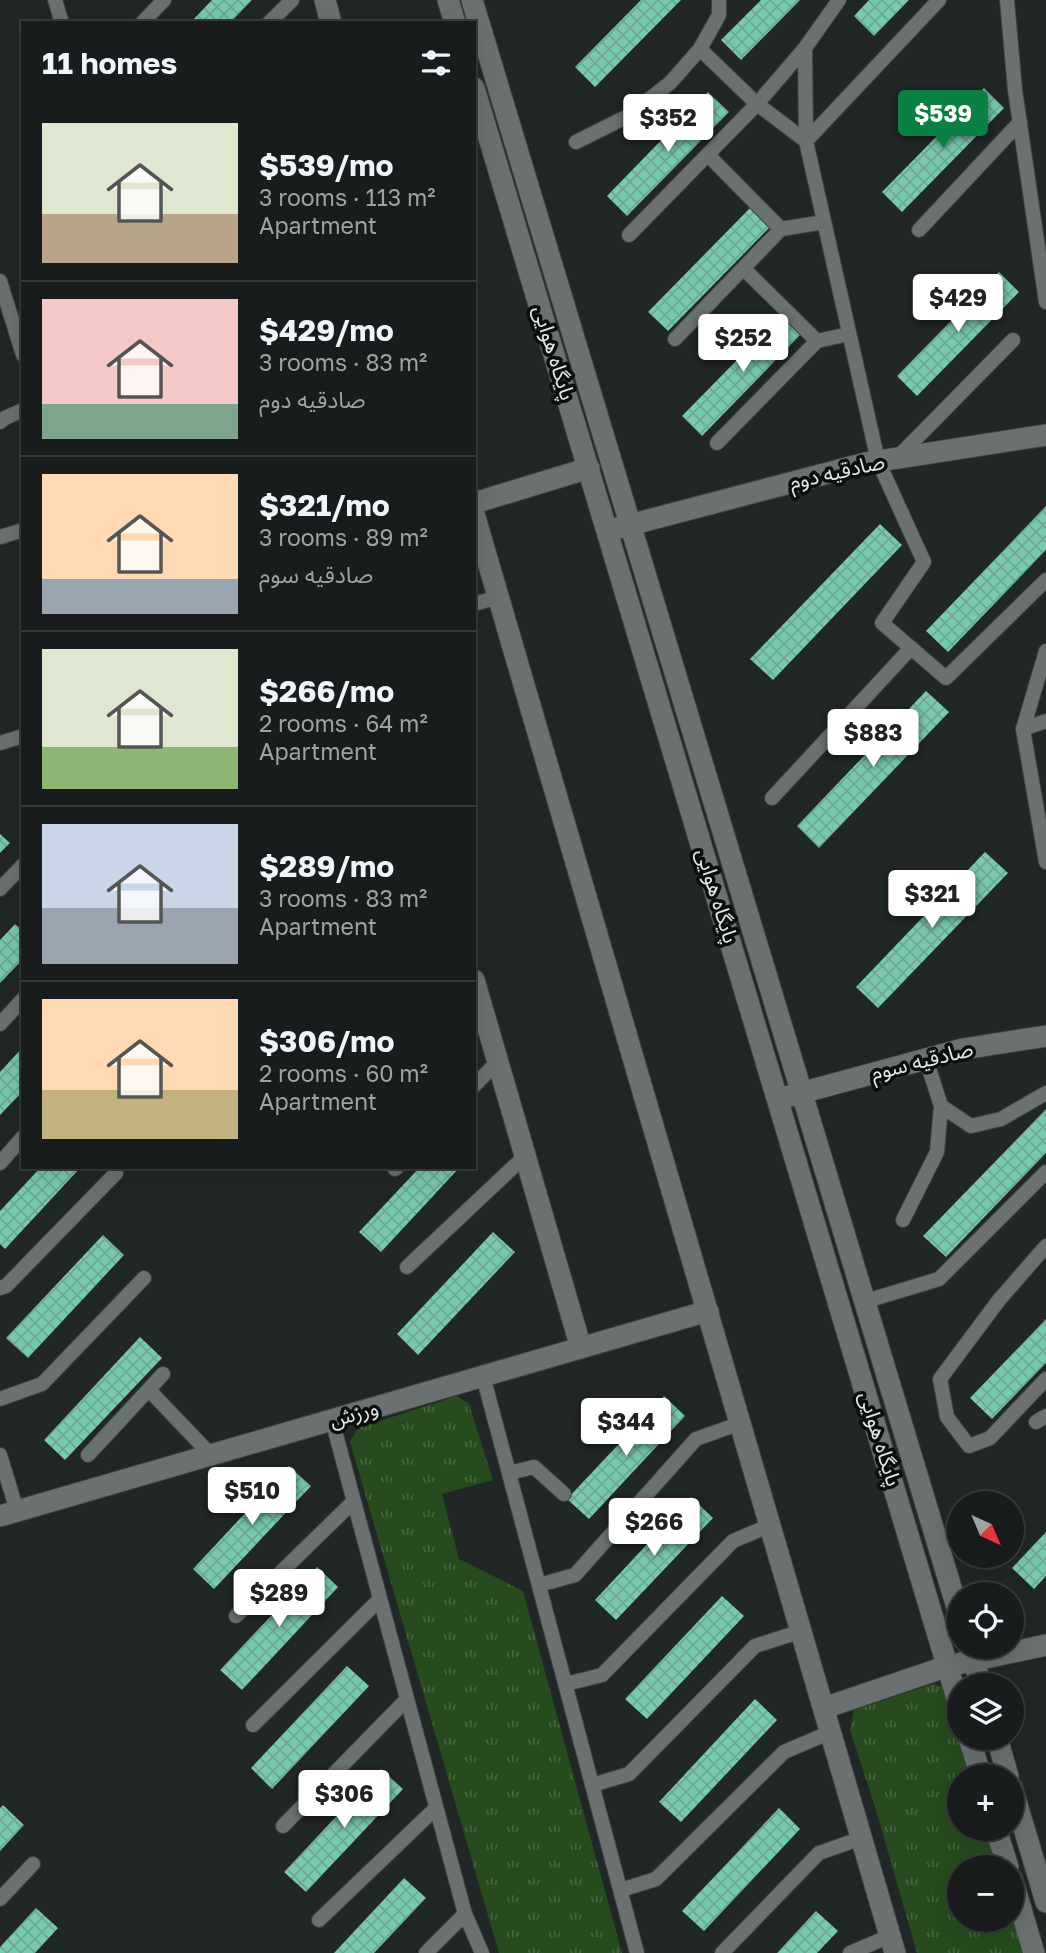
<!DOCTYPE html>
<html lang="en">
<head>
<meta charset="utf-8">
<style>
	:root { --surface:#191c1c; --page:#262929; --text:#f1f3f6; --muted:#9fa1a3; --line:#373a3b; --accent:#0b8043 }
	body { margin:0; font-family:"Golos Text","Noto Sans Arabic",sans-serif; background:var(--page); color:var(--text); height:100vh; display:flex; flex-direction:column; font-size:26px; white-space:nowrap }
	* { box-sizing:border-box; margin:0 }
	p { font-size:23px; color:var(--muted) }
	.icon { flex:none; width:38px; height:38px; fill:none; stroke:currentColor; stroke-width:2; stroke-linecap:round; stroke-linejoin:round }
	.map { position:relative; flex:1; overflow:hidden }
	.panel { position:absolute; left:21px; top:21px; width:455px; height:1148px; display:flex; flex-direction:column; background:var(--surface); border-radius:0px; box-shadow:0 7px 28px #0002,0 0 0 2px var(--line) }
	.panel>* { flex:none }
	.needle { width:46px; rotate:136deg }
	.controls { position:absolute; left:947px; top:1491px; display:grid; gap:14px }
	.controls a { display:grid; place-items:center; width:77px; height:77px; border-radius:50%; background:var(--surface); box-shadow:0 7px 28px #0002,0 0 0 2px var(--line); font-size:35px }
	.price { position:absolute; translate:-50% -60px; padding:0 16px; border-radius:7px; background:#fff; color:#222; font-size:23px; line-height:46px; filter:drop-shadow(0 2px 4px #0008) }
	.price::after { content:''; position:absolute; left:50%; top:42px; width:21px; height:16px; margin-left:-10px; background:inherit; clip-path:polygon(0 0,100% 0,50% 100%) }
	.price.on { background:var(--accent); color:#fff }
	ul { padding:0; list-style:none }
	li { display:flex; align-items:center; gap:21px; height:175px; padding:0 21px }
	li+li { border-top:2px solid var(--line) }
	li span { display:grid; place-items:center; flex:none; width:196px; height:140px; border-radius:0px; color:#555 }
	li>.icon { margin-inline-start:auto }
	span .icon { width:84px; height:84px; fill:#fffc; stroke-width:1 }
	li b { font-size:30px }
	h2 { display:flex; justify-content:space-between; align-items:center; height:84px; padding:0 21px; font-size:30px }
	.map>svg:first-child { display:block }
	.grass { fill:url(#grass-tufts) }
	.building { fill:url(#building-cross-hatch) }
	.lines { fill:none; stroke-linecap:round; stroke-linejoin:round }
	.street-casing { stroke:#3e4343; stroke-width:16 }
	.secondary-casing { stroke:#3e4343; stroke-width:23 }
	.street { stroke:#6b7171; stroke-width:14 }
	.secondary { stroke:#6b7171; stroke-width:21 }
	.labels { text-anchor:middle; stroke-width:7; stroke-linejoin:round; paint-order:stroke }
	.street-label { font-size:21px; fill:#e3e7e7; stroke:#0c0e0e }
</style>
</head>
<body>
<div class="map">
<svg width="1046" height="1953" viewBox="0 0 1046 1953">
	<defs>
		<pattern id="grass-tufts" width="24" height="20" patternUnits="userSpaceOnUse" patternTransform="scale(1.75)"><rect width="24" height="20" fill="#264b1e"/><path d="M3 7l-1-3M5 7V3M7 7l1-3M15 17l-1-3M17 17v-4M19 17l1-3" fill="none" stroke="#45653f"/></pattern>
		<pattern id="building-cross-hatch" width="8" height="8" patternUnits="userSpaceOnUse" patternTransform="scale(1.75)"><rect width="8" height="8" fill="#79c9ad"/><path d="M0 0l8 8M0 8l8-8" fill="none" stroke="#6ca893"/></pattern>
	</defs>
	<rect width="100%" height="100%" fill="#212626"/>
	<!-- grass -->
	<g class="grass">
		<path d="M457,1396L469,1404L493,1480L442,1494L459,1559L523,1591L622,1953H499L350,1442L358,1428Z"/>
		<path d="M933,1684L948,1688L959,1726V1738L974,1776H959V1829H990L1001,1867H959V1920H1012V1901L1027,1953H917L876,1810L850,1730L854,1710Z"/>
	</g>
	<!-- building -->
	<g class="building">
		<path d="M212,0H252L230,23H190Z"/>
		<path d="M641,0H681L595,87L575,67Z"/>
		<path d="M761,0H800L741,60L721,40Z"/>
		<path d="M869,0H909L874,36L854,16Z"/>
		<path d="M984,88L1004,108L902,212L882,192Z"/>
		<path d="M708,92L729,112L627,216L607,196Z"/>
		<path d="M750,208L770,227L668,331L648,312Z"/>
		<path d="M999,272L1019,292L917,396L897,376Z"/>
		<path d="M784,312L804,331L702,436L682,416Z"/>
		<path d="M1046,506V550L948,652L926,631Z"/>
		<path d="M880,524L902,545L773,680L750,659Z"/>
		<path d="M926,691L949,712L819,848L797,826Z"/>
		<path d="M0,834L10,843L0,853Z"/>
		<path d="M985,852L1008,873L878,1008L856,987Z"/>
		<path d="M15,924L23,931V959L0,983V940Z"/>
		<path d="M23,1047V1091L0,1115V1072Z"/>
		<path d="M1046,1109V1153L946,1257L923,1236Z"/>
		<path d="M41,1167H81L5,1249L0,1244V1211Z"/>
		<path d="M420,1167H460L381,1252L359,1232Z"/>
		<path d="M493,1232L515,1252L418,1355L397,1334Z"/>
		<path d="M103,1235L124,1255L28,1358L6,1338Z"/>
		<path d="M1046,1319V1363L992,1419L970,1398Z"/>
		<path d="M140,1337L162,1358L65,1460L44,1440Z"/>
		<path d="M664,1396L685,1416L589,1519L567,1499Z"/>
		<path d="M289,1466L311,1486L214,1589L193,1569Z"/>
		<path d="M691,1497L713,1518L616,1620L595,1600Z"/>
		<path d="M1046,1532V1576L1034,1589L1012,1568Z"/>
		<path d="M317,1567L338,1587L242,1690L220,1670Z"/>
		<path d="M722,1596L744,1616L647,1719L625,1699Z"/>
		<path d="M347,1666L369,1686L272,1789L251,1768Z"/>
		<path d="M755,1699L777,1720L681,1822L659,1802Z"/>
		<path d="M381,1769L403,1789L306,1892L284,1872Z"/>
		<path d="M3,1805L24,1825L0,1851V1808Z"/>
		<path d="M779,1808L800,1829L704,1931L682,1911Z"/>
		<path d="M404,1878L426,1898L374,1953H334Z"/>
		<path d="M36,1908L58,1928L35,1953H0V1947Z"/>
		<path d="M816,1911L838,1931L817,1953H777Z"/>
	</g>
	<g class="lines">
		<!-- street casing -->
		<g class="street-casing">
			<g id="street">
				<path d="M55,0L62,23"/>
				<path d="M939,0L806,141L878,461L924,562L882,623L946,678L1046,580"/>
				<path d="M1007,0L1015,90L1046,302"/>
				<path d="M142,23L164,0"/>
				<path d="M269,23L292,0"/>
				<path d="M805,48L806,141L757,104L805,48L839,0"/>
				<path d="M576,142L626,117L670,83L700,49L719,15V0"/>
				<path d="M708,155L781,229"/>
				<path d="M919,230L1020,122"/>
				<path d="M629,235L757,104L700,49"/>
				<path d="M744,269L817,341"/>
				<path d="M0,281L23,355"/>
				<path d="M675,339L781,229L824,222"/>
				<path d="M0,422L5,418L23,410"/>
				<path d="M717,443L817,341L849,334"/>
				<path d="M897,458L1013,340"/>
				<path d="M0,537L23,530"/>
				<path d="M474,604L498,597"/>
				<path d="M1046,651L1023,729L1046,862"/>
				<path d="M1023,729L1046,721"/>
				<path d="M0,743L23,736"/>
				<path d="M772,798L911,648"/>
				<path d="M0,889L23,865"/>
				<path d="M0,1024L23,999"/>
				<path d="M474,1086L498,1061"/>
				<path d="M941,1106L971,1126L1001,1119L1046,1093"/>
				<path d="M0,1163L23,1137"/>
				<path d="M395,1169L397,1167"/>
				<path d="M903,1220L937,1152L941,1106L926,1059"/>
				<path d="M1046,1246L999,1300L940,1379L947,1417L969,1446L990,1438L1046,1379"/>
				<path d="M407,1267L525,1156"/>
				<path d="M0,1288L6,1286L116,1173"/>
				<path d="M863,1302L939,1279L1046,1172"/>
				<path d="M483,1376L637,1953"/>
				<path d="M149,1390L211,1455"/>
				<path d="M0,1399L42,1384L144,1278"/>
				<path d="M332,1420L465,1914L482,1953"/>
				<path d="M1036,1422L1046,1416"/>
				<path d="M0,1455L17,1511"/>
				<path d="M88,1455L163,1374"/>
				<path d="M509,1473L534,1467L564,1494"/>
				<path d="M539,1585L575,1575L696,1439L741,1423"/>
				<path d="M236,1616L353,1502"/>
				<path d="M566,1684L602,1675L733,1541L771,1525"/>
				<path d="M253,1725L380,1599"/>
				<path d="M592,1785L629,1774L755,1646L802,1631"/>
				<path d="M283,1826L407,1699"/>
				<path d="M621,1890L656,1879L784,1752L831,1732"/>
				<path d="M0,1899L33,1864"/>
				<path d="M319,1920L436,1808"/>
				<path d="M426,1953L465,1914"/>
				<path d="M722,1953L819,1853L862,1838"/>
				<path d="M850,1953L890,1936"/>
			</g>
		</g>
		<!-- secondary casing -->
		<g class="secondary-casing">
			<g id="secondary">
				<path d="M325,0L331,23"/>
				<path d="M448,0L455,23"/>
				<path d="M472,0C636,538 795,1077 959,1614"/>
				<path d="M474,88L959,1705"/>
				<path d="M474,503L589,468"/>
				<path d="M474,514L895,1953"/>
				<path d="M618,528L866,463L1046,435"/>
				<path d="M474,980L581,1348"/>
				<path d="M786,1097L963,1049L1046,1036"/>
				<path d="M0,1516L708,1311"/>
				<path d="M969,1647L981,1685"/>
				<path d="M824,1708L948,1666L1046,1645"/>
				<path d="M969,1738L981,1776"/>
				<path d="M997,1738L1008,1776"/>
				<path d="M1012,1788L1046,1902"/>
				<path d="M996,1829L1008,1867"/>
				<path d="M1012,1879L1034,1953"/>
			</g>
		</g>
		<!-- street -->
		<use href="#street" class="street"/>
		<!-- secondary -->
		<use href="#secondary" class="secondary"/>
	</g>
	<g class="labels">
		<!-- street labels -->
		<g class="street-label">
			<text transform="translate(554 353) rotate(73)" y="7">پایگاه هوایی</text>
			<text transform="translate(837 472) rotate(-13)" y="7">صادقیه دوم</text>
			<text transform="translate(717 896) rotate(73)" y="7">پایگاه هوایی</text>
			<text transform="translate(922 1061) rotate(-14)" y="7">صادقیه سوم</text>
			<text transform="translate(354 1414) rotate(-16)" y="7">ورزش</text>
			<text transform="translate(880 1439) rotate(73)" y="7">پایگاه هوایی</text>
		</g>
	</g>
</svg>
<div class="controls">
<a><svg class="needle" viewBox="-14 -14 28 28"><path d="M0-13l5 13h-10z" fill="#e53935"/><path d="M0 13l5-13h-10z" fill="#9fa1a3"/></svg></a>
<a><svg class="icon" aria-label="locate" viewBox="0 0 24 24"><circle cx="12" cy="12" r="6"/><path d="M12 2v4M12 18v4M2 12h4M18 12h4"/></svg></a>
<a><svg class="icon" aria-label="layers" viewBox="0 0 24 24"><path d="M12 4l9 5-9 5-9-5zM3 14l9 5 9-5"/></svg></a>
<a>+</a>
<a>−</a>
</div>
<b class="price on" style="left:943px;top:150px">$539</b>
<b class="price" style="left:668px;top:154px">$352</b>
<b class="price" style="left:958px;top:334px">$429</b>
<b class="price" style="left:743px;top:374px">$252</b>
<b class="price" style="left:873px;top:769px">$883</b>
<b class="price" style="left:932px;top:930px">$321</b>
<b class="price" style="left:626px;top:1458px">$344</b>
<b class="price" style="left:252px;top:1527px">$510</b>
<b class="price" style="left:654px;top:1558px">$266</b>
<b class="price" style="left:279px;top:1629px">$289</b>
<b class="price" style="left:344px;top:1830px">$306</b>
<section class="panel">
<h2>11 homes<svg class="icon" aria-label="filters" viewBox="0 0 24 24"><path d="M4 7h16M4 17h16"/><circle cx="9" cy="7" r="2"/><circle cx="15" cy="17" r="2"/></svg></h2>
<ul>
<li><span style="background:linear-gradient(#dfe7d0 65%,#b9a48a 0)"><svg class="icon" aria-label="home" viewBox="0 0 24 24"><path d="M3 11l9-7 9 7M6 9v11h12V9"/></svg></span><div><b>$539/mo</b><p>3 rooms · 113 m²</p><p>Apartment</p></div></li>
<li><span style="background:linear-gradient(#f6c9c9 75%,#7fa58c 0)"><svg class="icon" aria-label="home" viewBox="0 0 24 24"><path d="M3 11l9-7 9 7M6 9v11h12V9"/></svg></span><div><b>$429/mo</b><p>3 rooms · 83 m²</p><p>صادقیه دوم</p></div></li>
<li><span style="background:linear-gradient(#ffd9b3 75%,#9aa5b1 0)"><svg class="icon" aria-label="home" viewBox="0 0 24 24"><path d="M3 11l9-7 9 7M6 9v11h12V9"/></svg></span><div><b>$321/mo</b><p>3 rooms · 89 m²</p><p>صادقیه سوم</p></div></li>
<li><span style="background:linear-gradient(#dfe7d0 70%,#8fb573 0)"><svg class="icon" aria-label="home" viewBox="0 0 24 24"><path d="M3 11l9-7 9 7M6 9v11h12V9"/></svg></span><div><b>$266/mo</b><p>2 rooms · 64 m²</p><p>Apartment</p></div></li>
<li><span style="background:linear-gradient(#c9d6e8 60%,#9aa5b1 0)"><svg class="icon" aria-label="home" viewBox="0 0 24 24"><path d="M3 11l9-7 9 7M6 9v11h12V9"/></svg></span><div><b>$289/mo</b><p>3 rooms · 83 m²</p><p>Apartment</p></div></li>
<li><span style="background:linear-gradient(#ffd9b3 65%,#c2b280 0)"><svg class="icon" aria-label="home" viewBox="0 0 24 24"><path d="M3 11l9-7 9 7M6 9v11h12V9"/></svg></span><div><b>$306/mo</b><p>2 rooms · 60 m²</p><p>Apartment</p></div></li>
</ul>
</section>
</div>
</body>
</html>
